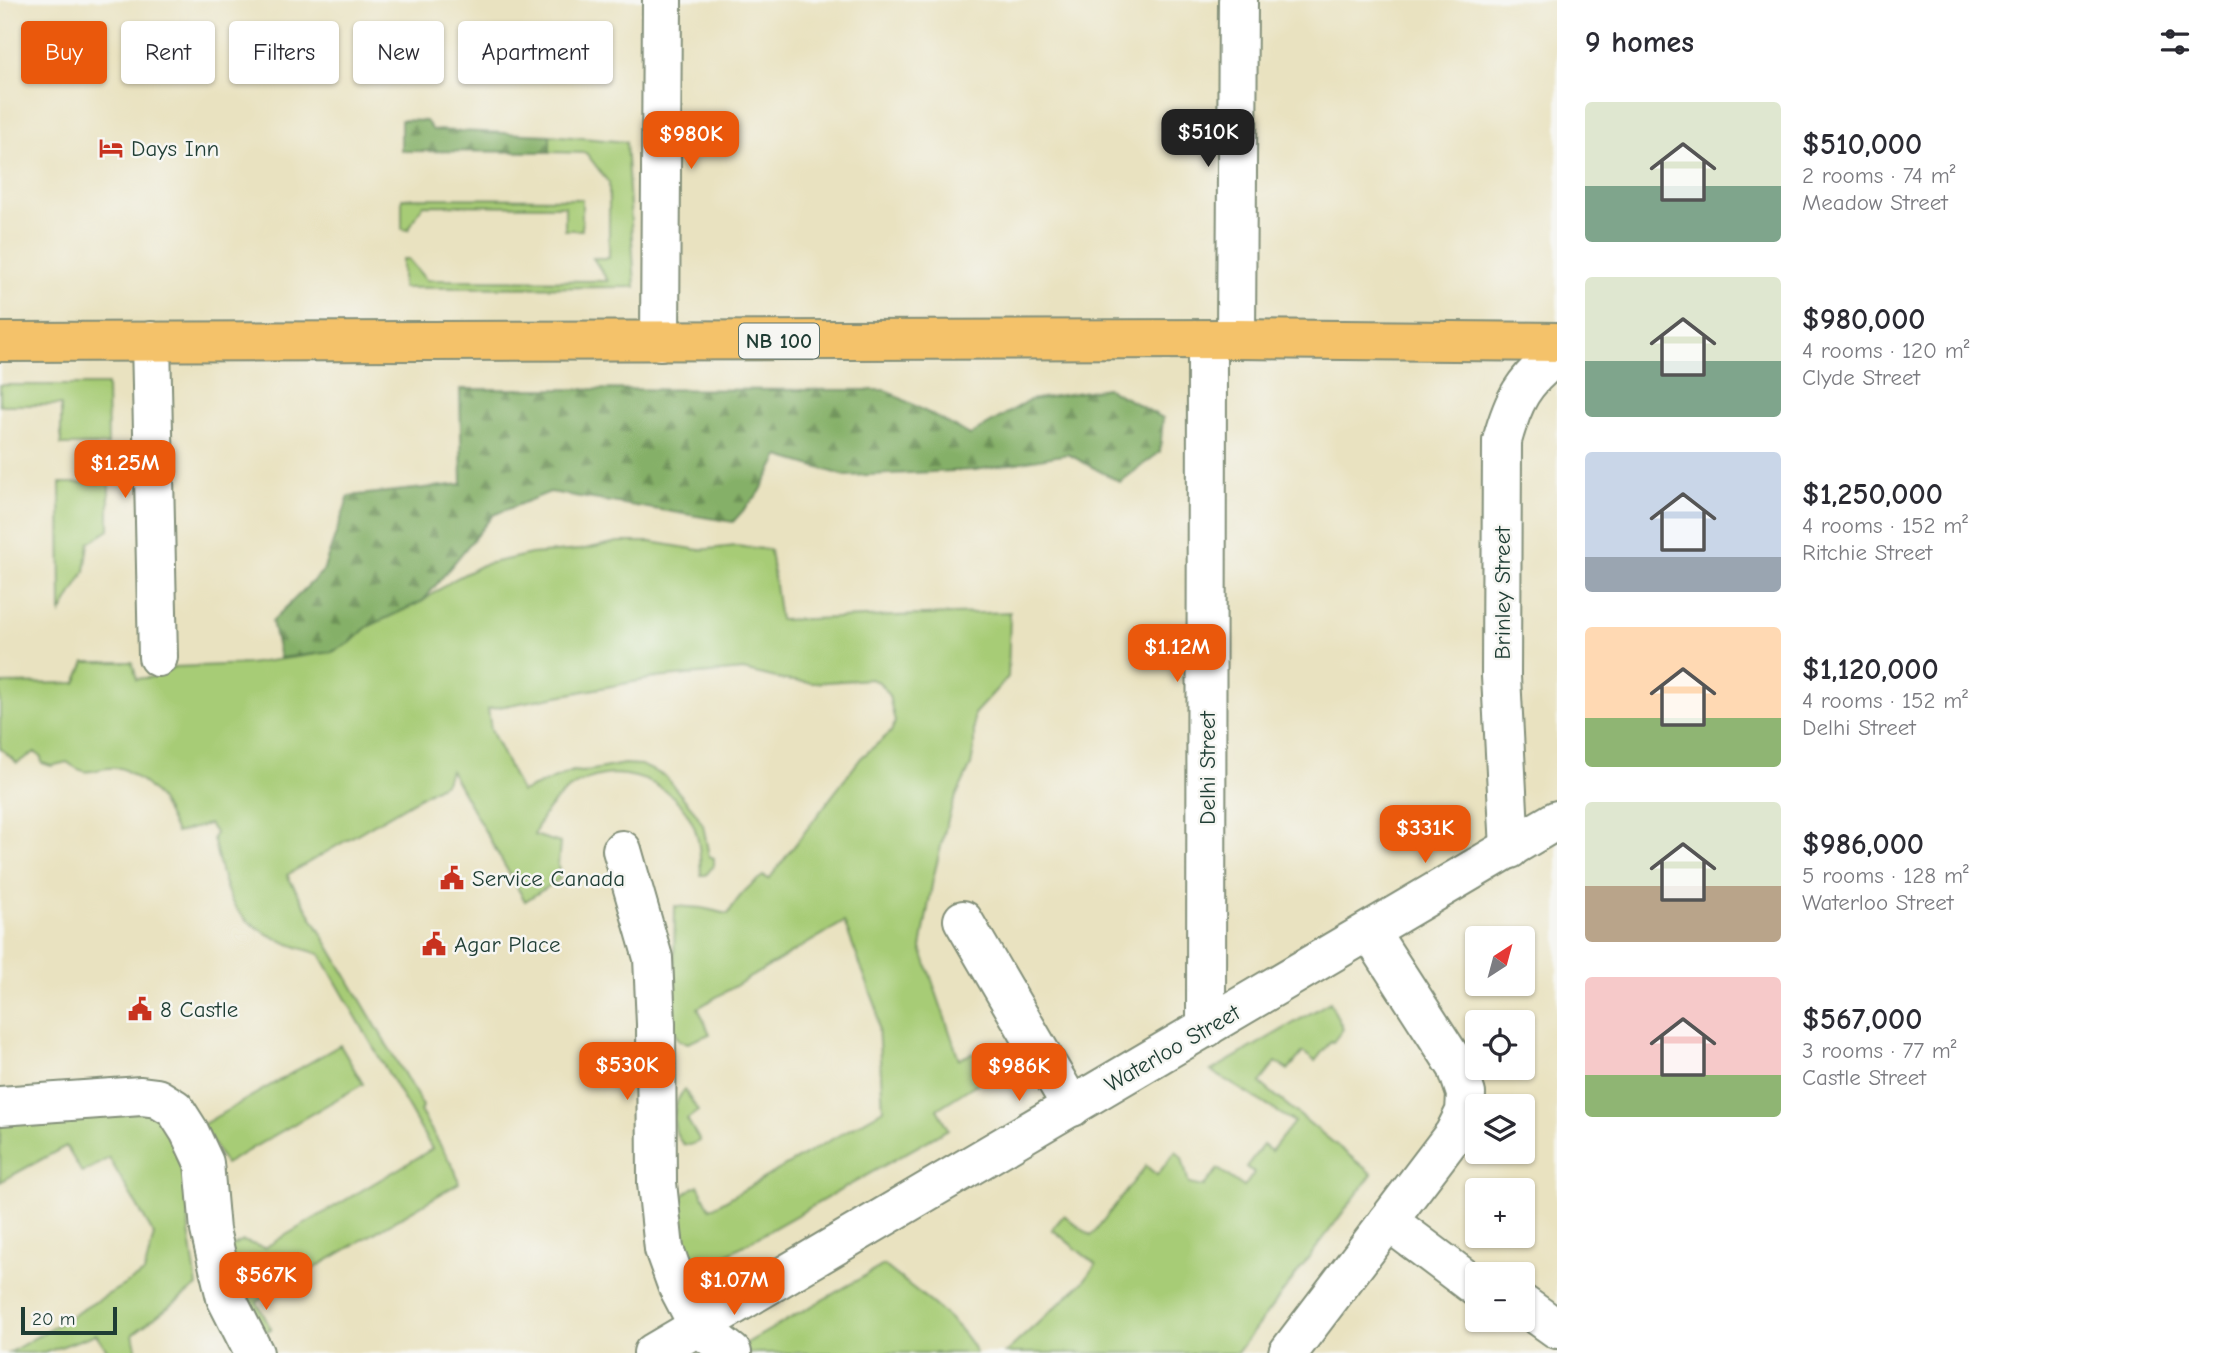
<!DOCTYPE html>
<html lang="en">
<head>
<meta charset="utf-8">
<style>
	:root { --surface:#fff; --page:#f7f7f7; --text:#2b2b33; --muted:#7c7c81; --accent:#ea580c }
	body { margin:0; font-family:"Comic Neue",sans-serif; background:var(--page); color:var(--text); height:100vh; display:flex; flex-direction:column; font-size:26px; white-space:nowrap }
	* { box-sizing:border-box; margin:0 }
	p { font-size:23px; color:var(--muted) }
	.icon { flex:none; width:38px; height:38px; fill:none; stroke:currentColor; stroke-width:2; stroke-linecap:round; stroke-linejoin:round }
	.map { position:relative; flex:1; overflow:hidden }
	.panel { display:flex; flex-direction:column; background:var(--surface); width:665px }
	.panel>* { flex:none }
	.guide { position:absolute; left:21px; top:21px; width:665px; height:63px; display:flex; gap:14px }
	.needle { width:46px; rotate:36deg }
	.controls { position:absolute; left:1465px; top:926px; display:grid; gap:14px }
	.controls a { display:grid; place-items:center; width:70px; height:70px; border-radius:7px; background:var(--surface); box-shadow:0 2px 5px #0004; font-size:35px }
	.scale { position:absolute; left:21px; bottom:18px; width:96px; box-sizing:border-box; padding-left:7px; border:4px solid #1f3d34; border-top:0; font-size:19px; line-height:24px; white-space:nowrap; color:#1f3d34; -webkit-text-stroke:5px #f6f6f2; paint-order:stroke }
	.price { position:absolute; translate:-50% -60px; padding:0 16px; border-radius:14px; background:var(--accent); color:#fff; font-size:23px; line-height:46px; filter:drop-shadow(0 2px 4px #0008) }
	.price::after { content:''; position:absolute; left:50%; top:42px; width:21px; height:16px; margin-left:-10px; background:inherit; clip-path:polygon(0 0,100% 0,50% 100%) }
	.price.selected { background:#222; color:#fff }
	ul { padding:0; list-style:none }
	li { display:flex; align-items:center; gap:21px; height:175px; padding:0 28px }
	li span { display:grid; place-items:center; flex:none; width:196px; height:140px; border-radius:7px; color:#555 }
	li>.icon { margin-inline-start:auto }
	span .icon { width:84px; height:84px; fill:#fffc; stroke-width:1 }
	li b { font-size:30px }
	h2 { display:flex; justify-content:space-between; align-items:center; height:84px; padding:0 28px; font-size:30px }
	.chip { padding:0 24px; border-radius:7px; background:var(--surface); box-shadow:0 2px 5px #0004; font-size:24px; line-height:63px }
	.chip.selected { background:var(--accent); color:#fff }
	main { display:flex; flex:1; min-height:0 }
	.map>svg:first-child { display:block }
	.grass { fill:#a7cc76; stroke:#638455; stroke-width:2 }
	.forest { fill:url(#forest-firs); stroke:#52764e; stroke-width:2 }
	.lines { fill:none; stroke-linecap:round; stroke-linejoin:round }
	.minor-casing { stroke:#84907a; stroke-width:42 }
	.major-casing { stroke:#84907a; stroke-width:42 }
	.minor { stroke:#fff; stroke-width:38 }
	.major { stroke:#f4c26a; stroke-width:38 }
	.labels { text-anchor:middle; stroke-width:5; stroke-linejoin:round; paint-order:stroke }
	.shield { fill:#f6f6f2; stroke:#60746d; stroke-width:2 }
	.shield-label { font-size:21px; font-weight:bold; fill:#1f3d34 }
	.poi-label { font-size:23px; fill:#1f3d34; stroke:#f6f6f2; text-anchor:start }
	.street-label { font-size:23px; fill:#1f3d34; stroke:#f6f6f2 }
</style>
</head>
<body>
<main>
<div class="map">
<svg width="1557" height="1353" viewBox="0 0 1557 1353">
	<defs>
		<pattern id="forest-firs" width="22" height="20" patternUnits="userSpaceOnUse" patternTransform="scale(1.75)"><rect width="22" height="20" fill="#85b067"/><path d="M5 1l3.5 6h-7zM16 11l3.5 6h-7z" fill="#6c9056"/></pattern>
	</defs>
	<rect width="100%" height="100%" fill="#f6f6f2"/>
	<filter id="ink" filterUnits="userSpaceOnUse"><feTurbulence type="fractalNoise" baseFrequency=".0143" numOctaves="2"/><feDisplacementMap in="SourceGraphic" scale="14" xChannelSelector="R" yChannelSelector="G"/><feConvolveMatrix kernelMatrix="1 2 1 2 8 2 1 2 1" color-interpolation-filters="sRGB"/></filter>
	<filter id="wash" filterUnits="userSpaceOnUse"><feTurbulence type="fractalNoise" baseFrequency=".00686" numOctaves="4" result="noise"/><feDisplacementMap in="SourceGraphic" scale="28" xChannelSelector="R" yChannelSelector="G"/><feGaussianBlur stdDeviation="1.57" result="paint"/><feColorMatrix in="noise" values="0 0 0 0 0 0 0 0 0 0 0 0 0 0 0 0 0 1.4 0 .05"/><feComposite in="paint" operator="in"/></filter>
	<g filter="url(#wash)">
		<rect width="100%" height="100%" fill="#e9e2c0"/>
		<!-- grass -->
		<g class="grass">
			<path d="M550,135L626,142L635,287L402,288V259H408L426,280L608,281L593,258H609V183L586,153L550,152Z"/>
			<path d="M402,198L582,199V230H565V206L423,205L408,230L402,229Z"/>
			<path d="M0,385H107L108,445H61V405H0Z"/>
			<path d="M60,483H109V530L89,543L85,571L61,613Z"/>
			<path d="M618,542H651L699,550L736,546L770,550L780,620L1010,612L1008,677L974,714V749L971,765L953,803L945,830L933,879L921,948L959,1059C976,1053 987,1043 1003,1056L1004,1062L992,1074L937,1109L948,1129L707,1266C685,1256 682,1238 681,1216C680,1210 679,1204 681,1199C684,1192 692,1189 698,1185L710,1209L883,1110L877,1009L844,922L698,1008L710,1034L688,1043L679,1040L673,1030L675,906L702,908L728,914C738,897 747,887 763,876L769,879L861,758L891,732L895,722L889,696L879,682L870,679L813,683L784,680L743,670L655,678L488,709L491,730L521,792L573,771L582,772L624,764L641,765L665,776L696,813L703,825L709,856L714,858V865L706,875H701C700,857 700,838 692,822C686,809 676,798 664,790C614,756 555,780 534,835L560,843L558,865L560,879L525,901L450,770L446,782L287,875L423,1106L420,1111L455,1170L459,1183L257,1302L271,1329L261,1334L231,1279L229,1248L243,1241L264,1248L432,1149L320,954C290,946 248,931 232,902C222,883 219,860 213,839L215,833L209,824L176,833C164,806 159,792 134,776C129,773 124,768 119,768C93,765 92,781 67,762L51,766L42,763L41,757L35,752L17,763L0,748V684L76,683L85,662H132L137,679L152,677L174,667L248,664L332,652L350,643L367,627L423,601L453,580L482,565L531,554L580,550Z"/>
			<path d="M1330,1002L1343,1029L1333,1042L1331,1041L1315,1061L1303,1052L1288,1070L1276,1062L1260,1083L1372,1174L1237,1353H1005L1082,1283L1096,1265L1052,1229L1064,1215L1091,1236L1146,1166L1157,1175L1176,1151L1182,1158L1189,1184L1203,1187L1218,1169L1244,1187L1254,1173L1246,1167L1263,1145L1271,1151L1294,1122L1211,1071Z"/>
			<path d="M340,1045L363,1084L225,1164L202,1125Z"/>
			<path d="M685,1090L698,1111L687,1119L700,1141L690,1145L683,1144C670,1131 672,1101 685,1090Z"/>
			<path d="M156,1111L172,1132L187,1190L189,1231L197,1286L133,1334L137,1353H109L96,1334L44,1353H9L144,1273L154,1235L109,1158L82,1173L66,1146L0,1182V1120Z"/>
			<path d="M884,1265C909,1286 964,1323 976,1353H745L738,1348Z"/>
		</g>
		<!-- forest -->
		<g class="forest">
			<path d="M401,120L426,121L433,130L550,135V152L401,151Z"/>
			<path d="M1107,388L1163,418L1160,452L1120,482L1068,454L976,470L846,476L779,456L760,492L733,522L550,492L493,515L423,601L367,627L350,643L332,652L280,658L272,621L323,571L349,496L462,484L460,389L885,390L970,435L1030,400Z"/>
		</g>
	</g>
	<g filter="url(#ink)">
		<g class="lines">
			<!-- minor casing -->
			<g class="minor-casing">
				<g id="minor">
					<path d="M1236,339L1238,0"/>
					<path d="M151,341L158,657"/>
					<path d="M660,341L662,0"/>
					<path d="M1510,849L1501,676L1502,441C1513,401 1523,380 1557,356"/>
					<path d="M622,850L653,958L656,1024L657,1183L664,1249L677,1285L699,1327L732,1353"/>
					<path d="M963,920L1072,1107"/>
					<path d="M1206,1028L1207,341"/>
					<path d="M0,1106L141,1096L157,1098L175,1109L189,1131L204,1163L210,1230L226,1298L254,1353"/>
					<path d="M1388,1221L1477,1288"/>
					<path d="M1522,1304L1557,1329"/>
					<path d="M653,1353L1557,820"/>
					<path d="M1288,1353L1454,1134L1465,1112L1466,1094L1457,1067L1370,932"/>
				</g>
			</g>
			<!-- major casing -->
			<g class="major-casing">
				<path id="major" d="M0,342L1236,339L1557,342"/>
			</g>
			<!-- minor -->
			<use href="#minor" class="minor"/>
			<!-- major -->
			<use href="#major" class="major"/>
		</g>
	</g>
	<!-- icons -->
	<defs>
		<g id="hotel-bare" transform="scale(1.89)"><path d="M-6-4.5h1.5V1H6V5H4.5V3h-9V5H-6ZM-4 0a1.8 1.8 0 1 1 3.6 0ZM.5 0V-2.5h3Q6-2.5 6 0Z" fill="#c8321e" stroke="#f6f6f2" stroke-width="2.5" paint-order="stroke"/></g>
		<g id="civic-bare" transform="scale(1.89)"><path d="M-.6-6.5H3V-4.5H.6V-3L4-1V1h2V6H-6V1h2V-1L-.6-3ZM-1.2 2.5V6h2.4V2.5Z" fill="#c8321e" stroke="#f6f6f2" stroke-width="2.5" paint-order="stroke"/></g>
	</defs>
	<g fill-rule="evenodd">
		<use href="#hotel-bare" x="111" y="148"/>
		<use href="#civic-bare" x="452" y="878"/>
		<use href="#civic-bare" x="434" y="944"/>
		<use href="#civic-bare" x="140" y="1009"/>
	</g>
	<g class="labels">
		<!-- shield labels -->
		<rect class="shield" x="739" y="323.5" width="80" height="35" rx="5"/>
		<g class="shield-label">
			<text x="779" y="348">NB 100</text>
		</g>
		<!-- poi labels -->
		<g class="poi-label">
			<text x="131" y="156">Days Inn</text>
			<text x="472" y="886">Service Canada</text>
			<text x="454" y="952">Agar Place</text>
			<text x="160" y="1017">8 Castle</text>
		</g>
		<!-- street labels -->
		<g class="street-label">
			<text transform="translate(1502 593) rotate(-90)" y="8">Brinley Street</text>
			<text transform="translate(1207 768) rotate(-90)" y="8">Delhi Street</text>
			<text transform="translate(1172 1048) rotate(-30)" y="8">Waterloo Street</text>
		</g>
	</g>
</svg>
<div class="controls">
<a><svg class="needle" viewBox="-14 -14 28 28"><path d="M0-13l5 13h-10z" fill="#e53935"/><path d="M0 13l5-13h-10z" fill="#7c7c81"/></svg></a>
<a><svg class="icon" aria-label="locate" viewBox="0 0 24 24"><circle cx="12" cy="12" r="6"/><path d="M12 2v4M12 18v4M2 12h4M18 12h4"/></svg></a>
<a><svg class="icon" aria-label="layers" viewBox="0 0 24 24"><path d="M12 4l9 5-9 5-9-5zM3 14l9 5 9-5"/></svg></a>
<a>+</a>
<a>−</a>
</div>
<div class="scale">20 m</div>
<b class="price selected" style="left:1208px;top:169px">$510K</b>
<b class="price" style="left:691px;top:171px">$980K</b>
<b class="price" style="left:125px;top:500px">$1.25M</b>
<b class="price" style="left:1177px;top:684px">$1.12M</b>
<b class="price" style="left:1425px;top:865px">$331K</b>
<b class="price" style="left:627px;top:1102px">$530K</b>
<b class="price" style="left:1019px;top:1103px">$986K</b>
<b class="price" style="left:266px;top:1312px">$567K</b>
<b class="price" style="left:734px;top:1317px">$1.07M</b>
<div class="guide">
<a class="chip selected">Buy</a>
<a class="chip">Rent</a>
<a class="chip">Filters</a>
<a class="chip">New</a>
<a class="chip">Apartment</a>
</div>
</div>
<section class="panel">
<h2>9 homes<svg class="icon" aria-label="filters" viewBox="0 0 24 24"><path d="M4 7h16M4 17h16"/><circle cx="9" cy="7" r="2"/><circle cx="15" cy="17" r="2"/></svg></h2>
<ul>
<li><span style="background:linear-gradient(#dfe7d0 60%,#7fa58c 0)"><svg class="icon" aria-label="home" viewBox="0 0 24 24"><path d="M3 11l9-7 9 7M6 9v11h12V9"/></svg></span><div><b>$510,000</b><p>2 rooms · 74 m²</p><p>Meadow Street</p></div></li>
<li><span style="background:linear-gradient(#dfe7d0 60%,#7fa58c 0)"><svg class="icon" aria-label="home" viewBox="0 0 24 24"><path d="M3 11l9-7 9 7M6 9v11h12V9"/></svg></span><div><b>$980,000</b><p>4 rooms · 120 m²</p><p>Clyde Street</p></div></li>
<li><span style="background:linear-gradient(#c9d6e8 75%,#9aa5b1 0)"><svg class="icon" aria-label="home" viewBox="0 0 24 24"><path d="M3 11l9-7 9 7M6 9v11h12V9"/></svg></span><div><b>$1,250,000</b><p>4 rooms · 152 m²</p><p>Ritchie Street</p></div></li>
<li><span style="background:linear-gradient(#ffd9b3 65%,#8fb573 0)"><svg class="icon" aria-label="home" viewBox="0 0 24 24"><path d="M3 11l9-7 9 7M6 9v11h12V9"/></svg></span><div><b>$1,120,000</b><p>4 rooms · 152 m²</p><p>Delhi Street</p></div></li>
<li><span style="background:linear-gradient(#dfe7d0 60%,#b9a48a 0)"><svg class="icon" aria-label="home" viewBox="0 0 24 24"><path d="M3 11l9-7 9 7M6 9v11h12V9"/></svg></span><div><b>$986,000</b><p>5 rooms · 128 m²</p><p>Waterloo Street</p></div></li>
<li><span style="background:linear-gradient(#f6c9c9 70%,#8fb573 0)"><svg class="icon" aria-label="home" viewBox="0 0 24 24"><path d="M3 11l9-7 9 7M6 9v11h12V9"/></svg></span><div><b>$567,000</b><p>3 rooms · 77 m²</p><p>Castle Street</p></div></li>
</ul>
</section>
</main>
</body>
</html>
